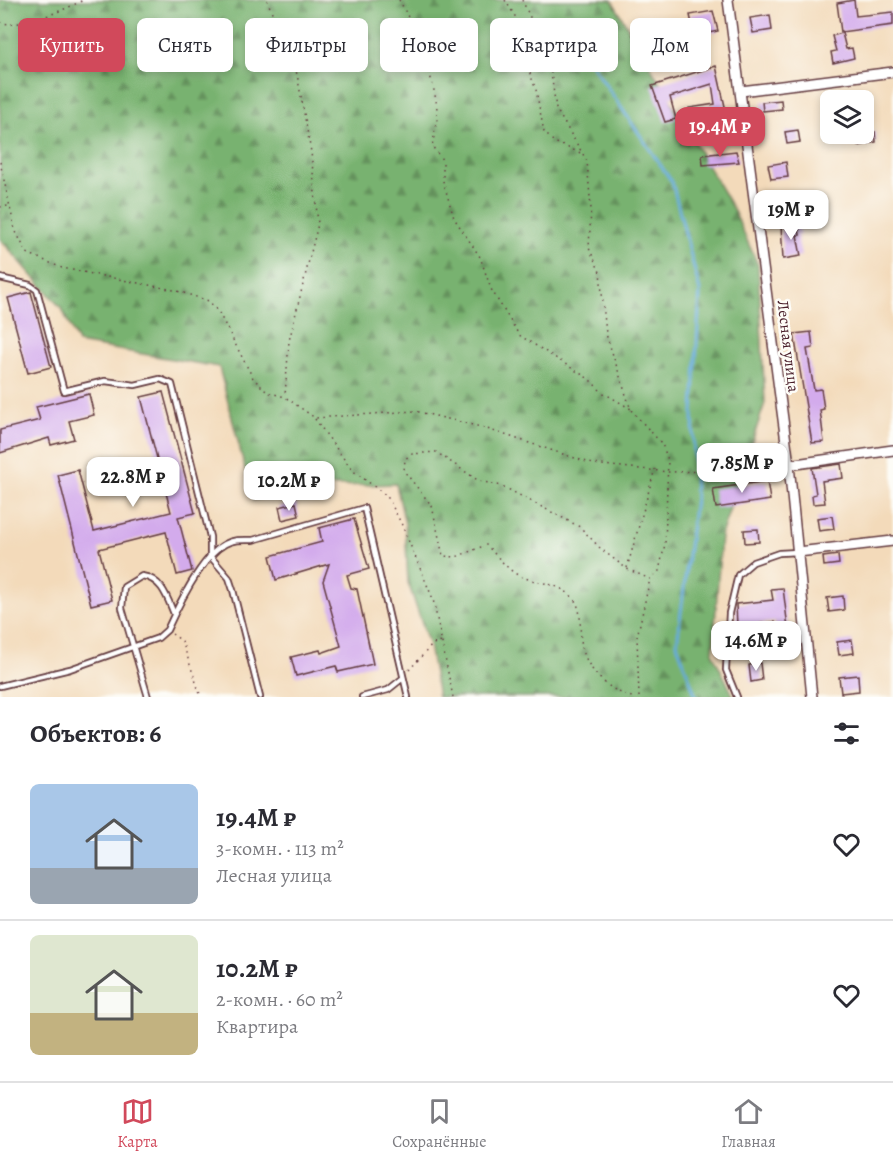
<!DOCTYPE html>
<html lang="ru">
<head>
<meta charset="utf-8">
<style>
	:root { --surface:#fff; --page:#f2f2f3; --text:#2b2b33; --muted:#7c7c81; --line:#e1e1e2; --accent:#d1495b }
	body { margin:0; font-family:Alegreya,serif; background:var(--page); color:var(--text); height:100vh; display:flex; flex-direction:column; font-size:22px; white-space:nowrap }
	* { box-sizing:border-box; margin:0 }
	p { font-size:20px; color:var(--muted) }
	.icon { flex:none; width:33px; height:33px; fill:none; stroke:currentColor; stroke-width:2; stroke-linecap:round; stroke-linejoin:round }
	.map { position:relative; height:697px; overflow:hidden }
	.side { display:flex; flex-direction:column; background:var(--surface); flex:1 }
	.side>* { flex:none }
	.hud { position:absolute; left:18px; top:18px; width:858px; height:54px; display:flex; gap:12px }
	.fabs { position:absolute; left:820px; top:90px; display:grid; gap:12px }
	.fabs a { display:grid; place-items:center; width:54px; height:54px; border-radius:9px; background:var(--surface); box-shadow:0 3px 9px #0003; font-size:30px }
	.price { position:absolute; translate:-50% -51px; padding:0 14px; border-radius:12px; background:#fff; color:#222; font-size:20px; line-height:39px; filter:drop-shadow(0 2px 3px #0008) }
	.price::after { content:''; position:absolute; left:50%; top:36px; width:18px; height:14px; margin-left:-9px; background:inherit; clip-path:polygon(0 0,100% 0,50% 100%) }
	.price.active { background:var(--accent); color:#fff }
	ul { padding:0; list-style:none }
	li { display:flex; align-items:center; gap:18px; height:150px; padding:0 30px }
	li+li { border-top:2px solid var(--line) }
	li span { display:grid; place-items:center; flex:none; width:168px; height:120px; border-radius:9px; color:#555 }
	li>.icon { margin-inline-start:auto }
	span .icon { width:72px; height:72px; fill:#fffc; stroke-width:1 }
	li b { font-size:26px }
	h2 { display:flex; justify-content:space-between; align-items:center; height:72px; padding:0 30px; font-size:26px }
	.pill { padding:0 21px; border-radius:9px; background:var(--surface); box-shadow:0 3px 9px #0003; font-size:21px; line-height:54px }
	.pill.active { background:var(--accent); color:#fff }
	.dock { display:flex; justify-content:space-around; align-items:center; height:84px; border-top:2px solid var(--line); background:var(--surface); font-size:16px; color:var(--muted) }
	.dock a { display:grid; justify-items:center; gap:3px }
	.dock .active { color:var(--accent) }
	.map>svg:first-child { display:block }
	.forest { fill:url(#forest-firs); stroke:#61684e; stroke-width:1.5 }
	.lines { fill:none; stroke-linecap:round; stroke-linejoin:round }
	.stream { stroke:#65abdb; stroke-width:3 }
	.building { fill:#d3abec }
	.lane-casing { stroke:#633b40; stroke-width:8 }
	.street-casing { stroke:#633b40; stroke-width:12 }
	.path { stroke:#633b40; stroke-width:1.5; stroke-dasharray:1.5 4.5; stroke-linecap:butt }
	.lane { stroke:#fff; stroke-width:4.5 }
	.street { stroke:#fff; stroke-width:9 }
	.labels { text-anchor:middle; stroke-width:5; stroke-linejoin:round; paint-order:stroke }
	.street-label { font-size:16px; fill:#4a1f2b; stroke:#fdfcf7 }
</style>
</head>
<body>
<div class="map">
<svg width="893" height="697" viewBox="0 0 893 697">
	<defs>
		<pattern id="forest-firs" width="22" height="20" patternUnits="userSpaceOnUse" patternTransform="scale(1.5)"><rect width="22" height="20" fill="#78b270"/><path d="M5 1l3.5 6h-7zM16 11l3.5 6h-7z" fill="#64905c"/></pattern>
	</defs>
	<rect width="100%" height="100%" fill="#fdfcf7"/>
	<filter id="ink" filterUnits="userSpaceOnUse"><feTurbulence type="fractalNoise" baseFrequency=".0167" numOctaves="2"/><feDisplacementMap in="SourceGraphic" scale="12" xChannelSelector="R" yChannelSelector="G"/><feConvolveMatrix kernelMatrix="1 2 1 2 8 2 1 2 1" color-interpolation-filters="sRGB"/></filter>
	<filter id="wash" filterUnits="userSpaceOnUse"><feTurbulence type="fractalNoise" baseFrequency=".008" numOctaves="4" result="noise"/><feDisplacementMap in="SourceGraphic" scale="24" xChannelSelector="R" yChannelSelector="G"/><feGaussianBlur stdDeviation="1.35" result="paint"/><feColorMatrix in="noise" values="0 0 0 0 0 0 0 0 0 0 0 0 0 0 0 0 0 1.4 0 .05"/><feComposite in="paint" operator="in"/></filter>
	<g filter="url(#wash)">
		<rect width="100%" height="100%" fill="#f3daba"/>
		<!-- forest -->
		<path class="forest" d="M0,0H612L733,209L758,265L765,403L721,535L713,654L734,697H438L429,645L408,582L405,524L396,484L311,487L253,500L219,367L78,343L62,309L0,239Z"/>
		<g class="lines">
			<!-- stream -->
			<path class="stream" d="M582,50L672,182L700,291L693,412L695,499L677,644L696,697"/>
		</g>
		<g id="blocks">
			<!-- building -->
			<g class="building">
				<path d="M854,0L856,16L893,12V25L841,32L837,3Z"/>
				<path d="M713,11L718,31L699,35L697,23L692,24L690,15Z"/>
				<path d="M770,15L772,30L753,33L750,18Z"/>
				<path d="M645,27L651,45L637,49L632,31Z"/>
				<path d="M842,33L846,49L852,48L854,58L833,63L831,52L836,51L832,36Z"/>
				<path d="M716,66L726,111L691,117L689,108L715,104L712,84L670,97L676,119L665,122L652,86Z"/>
				<path d="M781,100L782,109L763,111L762,102Z"/>
				<path d="M798,130L800,142L787,144L785,132Z"/>
				<path d="M875,132L876,142L858,146L856,136Z"/>
				<path d="M736,151L739,162L703,165L702,155Z"/>
				<path d="M786,162L788,177L771,179L768,165Z"/>
				<path d="M784,194L786,205L773,208L771,197Z"/>
				<path d="M798,222L800,235H797L801,256L783,259L781,225Z"/>
				<path d="M31,292L51,367L28,373L8,298Z"/>
				<path d="M811,332L813,348L807,349L814,390L821,389L824,409L820,410L824,442L812,443L794,334Z"/>
				<path d="M163,392L195,513L178,517L192,571L177,575L166,532L99,549L112,600L91,605L58,475L78,470L94,531L171,512L141,397Z"/>
				<path d="M89,394L94,415L69,421L74,439L51,445L49,438L0,453V430L40,420L36,407Z"/>
				<path d="M841,464L843,478L822,481L825,503L813,504L812,495L816,494L812,468Z"/>
				<path d="M767,481L770,500L716,508L713,489Z"/>
				<path d="M296,503L299,516L282,520L279,507Z"/>
				<path d="M832,516L834,529L819,531L817,518Z"/>
				<path d="M354,519L369,569L347,575L351,588L357,589L373,664L338,672L336,666L296,676L291,657L320,650L321,653L341,646L323,581L329,564L276,580L270,556L322,542L319,528Z"/>
				<path d="M758,529L759,542L745,543L744,530Z"/>
				<path d="M838,555L839,564L824,566L823,557Z"/>
				<path d="M783,588L788,628L776,629L775,622L737,626L736,604L773,600L771,589Z"/>
				<path d="M843,596L844,610L829,612L827,598Z"/>
				<path d="M852,640L854,653L839,655L837,642Z"/>
				<path d="M760,663L762,680L751,682L749,665Z"/>
				<path d="M858,675L859,691L841,693L839,677Z"/>
			</g>
		</g>
	</g>
	<g filter="url(#ink)">
		<use href="#blocks" fill-opacity="0" stroke="#633b40" stroke-width="1.5"/>
		<g class="lines">
			<!-- lane casing -->
			<g class="lane-casing">
				<g id="lane">
					<path d="M0,278L30,285L37,290L64,391L105,381L135,385L160,379L172,384L210,537V556L229,578L233,590L260,697"/>
					<path d="M717,472L737,477L789,465"/>
					<path d="M0,686L70,669L158,638L167,630C178,606 201,557 225,544C234,539 243,540 253,540L364,508L408,697"/>
					<path d="M148,697L122,608L124,587L142,576C162,579 167,597 174,614"/>
					<path d="M362,697L388,690L403,678"/>
					<path d="M737,697L726,670L729,613L738,575L753,562L779,553L798,552"/>
				</g>
			</g>
			<!-- street casing -->
			<g class="street-casing">
				<g id="street">
					<path d="M728,0L789,465L812,697"/>
					<path d="M741,91L893,72"/>
					<path d="M789,465L893,450"/>
					<path d="M798,552L893,541"/>
				</g>
			</g>
			<!-- path -->
			<g class="path">
				<path d="M267,0L297,74L311,152L318,224L289,341L285,396"/>
				<path d="M399,0C413,23 438,87 437,114C437,125 434,136 432,146L443,161V181L454,218L480,257L491,289L519,335L589,379L602,392L631,409"/>
				<path d="M505,0L518,21L523,54L536,90L544,132L554,142L583,154"/>
				<path d="M522,0L549,58L556,109L587,161L591,209L589,248L600,272L606,334L631,410L662,444L668,460L665,544L659,571L650,579L627,569L601,549L580,527L502,486L479,481L436,452L412,454L405,459L404,471L432,506L443,556L456,557L486,545C496,554 508,571 520,576C538,584 560,582 574,599C583,612 579,624 581,639C583,667 606,690 632,697"/>
				<path d="M0,22C16,30 68,9 83,0"/>
				<path d="M0,162L15,230L27,253L62,268L174,290L209,301L219,313L253,378L267,392L285,397L315,418L415,411L481,427L593,464L669,472L709,471"/>
				<path d="M0,207L8,206"/>
				<path d="M315,419L352,470L387,496L401,523L433,599L453,697"/>
				<path d="M627,568L655,469"/>
				<path d="M172,634L182,641L201,697"/>
				<path d="M409,670L433,644L442,642"/>
				<path d="M639,697L637,637L650,579"/>
			</g>
			<!-- lane -->
			<use href="#lane" class="lane"/>
			<!-- street -->
			<use href="#street" class="street"/>
		</g>
	</g>
	<g class="labels">
		<!-- street labels -->
		<g class="street-label">
			<text transform="translate(789 346) rotate(83)" y="6">Лесная улица</text>
		</g>
	</g>
</svg>
<div class="fabs">
<a><svg class="icon" aria-label="layers" viewBox="0 0 24 24"><path d="M12 4l9 5-9 5-9-5zM3 14l9 5 9-5"/></svg></a>
</div>
<b class="price active" style="left:720px;top:158px">19.4M ₽</b>
<b class="price" style="left:791px;top:241px">19M ₽</b>
<b class="price" style="left:742px;top:494px">7.85M ₽</b>
<b class="price" style="left:133px;top:508px">22.8M ₽</b>
<b class="price" style="left:289px;top:512px">10.2M ₽</b>
<b class="price" style="left:756px;top:672px">14.6M ₽</b>
<div class="hud">
<a class="pill active">Купить</a>
<a class="pill">Снять</a>
<a class="pill">Фильтры</a>
<a class="pill">Новое</a>
<a class="pill">Квартира</a>
<a class="pill">Дом</a>
</div>
</div>
<section class="side">
<h2>Объектов: 6<svg class="icon" aria-label="filters" viewBox="0 0 24 24"><path d="M4 7h16M4 17h16"/><circle cx="9" cy="7" r="2"/><circle cx="15" cy="17" r="2"/></svg></h2>
<ul>
<li><span style="background:linear-gradient(#a9c7e8 70%,#9aa5b1 0)"><svg class="icon" aria-label="home" viewBox="0 0 24 24"><path d="M3 11l9-7 9 7M6 9v11h12V9"/></svg></span><div><b>19.4M ₽</b><p>3-комн. · 113 m²</p><p>Лесная улица</p></div><svg class="icon" aria-label="heart" viewBox="0 0 24 24"><path d="M12 20l-8-8c-3-5 5-10 8-4 3-6 11-1 8 4z"/></svg></li>
<li><span style="background:linear-gradient(#dfe7d0 65%,#c2b280 0)"><svg class="icon" aria-label="home" viewBox="0 0 24 24"><path d="M3 11l9-7 9 7M6 9v11h12V9"/></svg></span><div><b>10.2M ₽</b><p>2-комн. · 60 m²</p><p>Квартира</p></div><svg class="icon" aria-label="heart" viewBox="0 0 24 24"><path d="M12 20l-8-8c-3-5 5-10 8-4 3-6 11-1 8 4z"/></svg></li>
</ul>
</section>
<nav class="dock">
<a class="active"><svg class="icon" aria-label="map" viewBox="0 0 24 24"><path d="M3 6l6-2 6 2 6-2v14l-6 2-6-2-6 2zM9 4v14M15 6v14"/></svg>Карта</a>
<a><svg class="icon" aria-label="saved" viewBox="0 0 24 24"><path d="M7 4h10v16l-5-4-5 4z"/></svg>Сохранённые</a>
<a><svg class="icon" aria-label="home" viewBox="0 0 24 24"><path d="M3 11l9-7 9 7M6 9v11h12V9"/></svg>Главная</a>
</nav>
</body>
</html>
